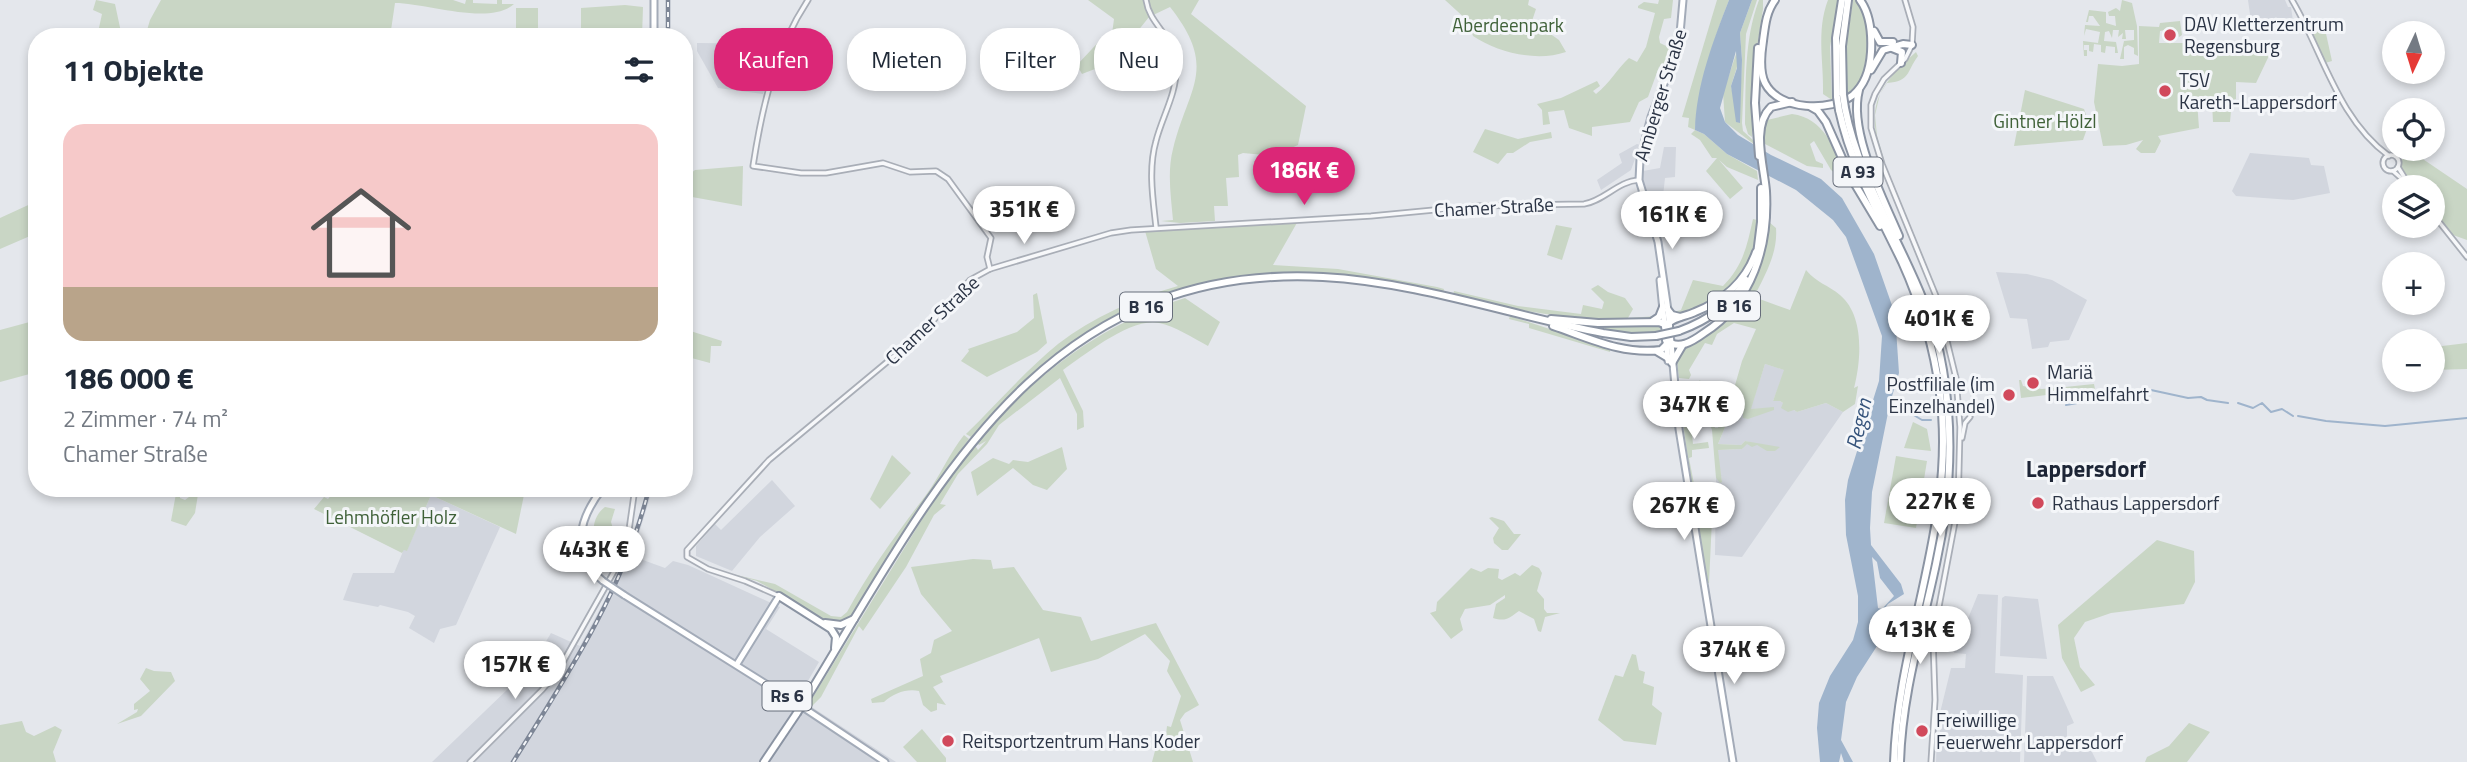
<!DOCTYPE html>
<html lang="de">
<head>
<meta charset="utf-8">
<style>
	:root { --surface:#fff; --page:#f6f6f7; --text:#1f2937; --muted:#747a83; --line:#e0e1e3; --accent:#db2777 }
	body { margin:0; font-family:"Titillium Web",sans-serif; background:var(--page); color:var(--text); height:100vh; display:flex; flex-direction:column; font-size:26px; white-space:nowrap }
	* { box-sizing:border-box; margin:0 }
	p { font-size:23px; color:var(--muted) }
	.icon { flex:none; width:38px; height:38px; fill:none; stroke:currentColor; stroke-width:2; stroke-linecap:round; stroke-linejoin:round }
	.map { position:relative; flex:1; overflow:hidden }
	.details { position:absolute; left:28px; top:28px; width:665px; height:469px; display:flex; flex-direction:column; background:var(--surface); border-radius:28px; box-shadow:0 4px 10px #0003 }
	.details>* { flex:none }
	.top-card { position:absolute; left:714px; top:28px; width:665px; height:63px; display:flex; gap:14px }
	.needle { width:46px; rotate:184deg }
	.fabs { position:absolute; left:2382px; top:21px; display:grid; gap:14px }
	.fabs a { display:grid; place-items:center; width:63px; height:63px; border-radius:50%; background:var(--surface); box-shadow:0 4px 10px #0003; font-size:35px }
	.price { position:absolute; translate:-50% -60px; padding:0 16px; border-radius:24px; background:#fff; color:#222; font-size:23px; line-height:46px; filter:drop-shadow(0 2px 4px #0008) }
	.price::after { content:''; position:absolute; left:50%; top:42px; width:21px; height:16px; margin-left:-10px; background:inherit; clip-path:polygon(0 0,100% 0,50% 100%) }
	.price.active { background:var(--accent); color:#fff }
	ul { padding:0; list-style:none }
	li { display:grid; align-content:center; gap:14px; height:371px; padding:0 35px }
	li+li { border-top:2px solid var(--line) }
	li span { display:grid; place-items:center; height:217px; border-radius:21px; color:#555 }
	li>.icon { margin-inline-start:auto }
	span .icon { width:126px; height:126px; fill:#fffc; stroke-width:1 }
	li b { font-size:30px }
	h2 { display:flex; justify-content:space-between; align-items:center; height:84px; padding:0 35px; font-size:30px }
	.chip { padding:0 24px; border-radius:28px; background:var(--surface); box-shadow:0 4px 10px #0003; font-size:24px; line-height:63px }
	.chip.active { background:var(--accent); color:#fff }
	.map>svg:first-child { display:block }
	.built { fill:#d2d6de }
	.green { fill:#c9d6c5 }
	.water { fill:#9fb4cc; fill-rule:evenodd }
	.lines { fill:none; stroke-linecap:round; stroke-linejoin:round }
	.stream { stroke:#9fb4cc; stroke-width:2 }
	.minor-casing { stroke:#a9aeb7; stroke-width:7 }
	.major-casing { stroke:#a3abb8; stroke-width:9 }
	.highway-casing { stroke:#8b94a3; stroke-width:10 }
	.minor { stroke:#f7f8fa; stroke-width:3.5 }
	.major { stroke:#fff; stroke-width:5 }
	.highway { stroke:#fff; stroke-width:6 }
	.rail-casing { stroke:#7d8696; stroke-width:4.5 }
	.rail { stroke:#f4f6f9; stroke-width:2; stroke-dasharray:5; stroke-linecap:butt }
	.major-bridge-casing { stroke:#a3abb8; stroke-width:9; stroke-linecap:butt }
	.highway-bridge-casing { stroke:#8b94a3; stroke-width:10; stroke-linecap:butt }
	.major-bridge { stroke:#fff; stroke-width:5 }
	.highway-bridge { stroke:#fff; stroke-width:6 }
	.poi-dot { fill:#d1495b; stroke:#f4f6f9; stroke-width:2.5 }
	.labels { text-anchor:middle; stroke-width:6; stroke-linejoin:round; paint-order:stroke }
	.shield { fill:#f4f6f9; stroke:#676e7b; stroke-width:2 }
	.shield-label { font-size:18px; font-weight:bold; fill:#2b3445 }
	.poi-label { font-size:19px; fill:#2b3445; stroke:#f4f6f9; text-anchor:start }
	.park-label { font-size:19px; fill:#3f6138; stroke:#f4f6f9 }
	.street-label { font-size:19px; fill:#2b3445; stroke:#f4f6f9 }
	.water-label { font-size:21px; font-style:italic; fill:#34527a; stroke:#f4f6f9 }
	.quarter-label { font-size:23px; font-weight:bold; fill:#1d2536; stroke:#f4f6f9 }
</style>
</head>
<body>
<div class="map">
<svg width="2467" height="762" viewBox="0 0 2467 762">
	<rect width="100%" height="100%" fill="#e4e7ec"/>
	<!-- built -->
	<g class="built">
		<path d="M2248,0H2285L2288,7H2291L2293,21L2256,25L2251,21Z"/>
		<path d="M697,43L779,44L763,94L718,88L697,51Z"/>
		<path d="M1637,144L1640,145L1631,170L1601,190L1597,180L1622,163L1619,154Z"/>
		<path d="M1664,147H1676L1675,177L1665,178L1663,196L1657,197L1658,211L1671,212L1668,220L1659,221L1654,219L1646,199L1642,175L1643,171L1660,168Z"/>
		<path d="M2250,153L2309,158L2311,165L2324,166L2330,193L2293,200L2236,196L2232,191Z"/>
		<path d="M1996,272L2027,274L2052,280L2087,300L2069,340L2050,342L2048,347L2032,349L2027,319L2010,318Z"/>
		<path d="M1765,364L1785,370L1773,401H1780L1797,412L1826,403L1843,412L1742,557L1715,555L1716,478L1722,482L1717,450L1742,449L1746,443L1778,449L1745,441L1741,445L1718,444L1731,413L1744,414L1750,410Z"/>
		<path d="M772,480L795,506L760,537L732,571L696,556V546L715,524L721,530Z"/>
		<path d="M648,488H653L632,556L665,568L673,561L688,565L780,607L766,629L819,662L798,698L896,762H432L513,684L520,685L551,633L580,646L621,570Z"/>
		<path d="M431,495L500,527L456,625L440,629L434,643L409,628L415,616L408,612L380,605L378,607L343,600L353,573H394L404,549L407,550Z"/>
		<path d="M1978,594L1998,595L1995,673L2023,675L2020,762H1936L1937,736L1940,732L1939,717L1951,668H1965L1966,654L1954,653Z"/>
		<path d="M2005,596L2038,599L2047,659L2000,656L2002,598Z"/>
		<path d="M2027,676H2053L2074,723L2067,726V738H2085L2097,762H2024Z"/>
	</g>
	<!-- green -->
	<g class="green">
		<path d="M96,0L115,4L122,37H97L102,14L93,10Z"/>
		<path d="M161,0H453L465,4L466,0H473V3L497,4V0H502V4H514C490,26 426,3 395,3L390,37H145L150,20Z"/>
		<path d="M1088,0H1199L1191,14L1306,106L1298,145L1274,156L1243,153L1238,155L1239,177L1226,178L1228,206H1214L1215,221L1180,223L1161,221L1173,220C1171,197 1167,172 1173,149C1188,87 1219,69 1170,7L1149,17L1137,32L1118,43L1112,34L1114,19Z"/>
		<path d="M1445,0H1529L1528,5L1536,9L1532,21L1559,40L1566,52C1537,62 1498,53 1473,36L1468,21Z"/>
		<path d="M1659,0H1673L1671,18L1664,19L1659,37L1660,43L1668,47L1672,43L1674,30L1677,37L1670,60L1659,67L1648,97L1639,102L1630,122L1592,127V136L1569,128L1564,110L1548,112L1550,124L1543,125L1542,110L1537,104L1561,98L1597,81L1600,86L1593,91L1596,94C1610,83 1617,69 1629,58L1637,62L1646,47L1655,13L1638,8V6L1644,2L1658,4Z"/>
		<path d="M1717,0H1729C1713,42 1698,85 1695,130L1704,134L1727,154L1757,171L1758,180L1727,167L1719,160L1743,188L1730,199L1706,171L1717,158H1712L1700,140L1691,134L1695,130L1688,127L1689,118L1682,117Z"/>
		<path d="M1752,0H1757L1746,34L1742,123L1743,131L1754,141L1755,145L1725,122L1723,93L1737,51V67L1731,86L1739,123L1742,60L1740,33Z"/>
		<path d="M1759,0H1763V9L1754,66L1752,137L1748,134L1745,124C1746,82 1744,40 1759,0Z"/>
		<path d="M1828,0H1838L1830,47L1832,100L1823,94C1824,62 1816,31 1828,0Z"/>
		<path d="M1853,0H1857C1878,28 1872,74 1847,96L1846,47Z"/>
		<path d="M2122,0L2132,3L2137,26L2138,56L2134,54V48L2128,45L2124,47V59H2120L2124,41L2134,40V30H2125L2126,39H2122L2123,33L2118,37L2119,30H2113L2112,38L2109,31L2105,32L2104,41L2116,42L2118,53H2115V47L2106,46L2105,53L2101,52V45L2094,44L2093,52L2089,51V45H2084V50H2087V56H2084L2083,41L2098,43L2100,32L2086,29L2084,36L2085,25L2100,26L2093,16H2089L2088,22H2086L2089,10L2106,12V23L2116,26L2115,16H2109L2108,12L2116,8L2120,11Z"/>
		<path d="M625,5L643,7L642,37H581V8Z"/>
		<rect x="516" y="8" width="22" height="29"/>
		<path d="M2320,19L2323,20L2332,61L2325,63L2308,26Z"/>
		<path d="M2180,21L2182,35L2179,37L2178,32L2169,29L2160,31L2159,43H2275L2256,83L2236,82V99L2232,100L2230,122H2213L2212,103L2197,101L2199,128L2158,136L2161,141L2155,153H2141L2136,149L2143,140L2126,145L2103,146L2094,102L2098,64L2122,66L2139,64V26L2159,27L2160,23Z"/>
		<path d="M1106,34L1117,46L1102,57L1100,67L1082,74L1077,65Z"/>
		<path d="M1916,52L1918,56C1906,72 1911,81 1887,83L1880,94L1875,115L1877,136L1885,163C1864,109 1875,89 1916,52Z"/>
		<path d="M2025,90L2084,109L2089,123L2083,140L2014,146Z"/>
		<path d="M1792,114C1824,118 1834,148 1846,174L1839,176L1831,170L1814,141L1810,144L1816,161L1823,164V168L1807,166L1765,144L1764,131L1767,120Z"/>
		<path d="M1485,129L1518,139L1551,132L1552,138L1530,142L1513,153H1507L1498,164L1473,152Z"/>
		<path d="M2408,149L2467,189V240L2453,235L2433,210L2432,187H2414C2401,172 2396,167 2408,149Z"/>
		<path d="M743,166L742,206L692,197L690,174L695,170Z"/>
		<path d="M37,201V233L0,249V218Z"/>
		<path d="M1753,219L1757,220C1757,275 1726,297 1679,315L1673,312L1681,310L1693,280L1723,286C1743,266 1747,246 1753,219Z"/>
		<path d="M1298,221L1273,265L1338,269L1437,287L1444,289L1443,293C1401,285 1358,275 1316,273C1175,266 1061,333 971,437L966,434C997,404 1025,371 1058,344C1093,317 1136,298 1178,286L1156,269L1145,231Z"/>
		<path d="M1769,222L1776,228C1778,253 1765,275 1754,297L1790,310L1806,270C1817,283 1828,285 1840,295C1865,316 1861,361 1854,388L1858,386L1855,404L1843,412L1826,403L1797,412L1794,410L1788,412L1781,408L1783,403L1780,401H1773L1784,370L1765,364L1751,409L1774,407V410L1748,419L1743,418V414L1731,413L1718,444L1741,445L1745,441L1780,447L1775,451H1767L1757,445L1752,447L1747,444L1742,449L1718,450L1722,482L1720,483L1716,478L1712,430L1696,385L1700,380L1715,428H1718L1724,406H1729L1742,361L1756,329L1734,323L1717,334L1712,345L1705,343L1689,370L1691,375L1689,379L1679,378L1676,355C1686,343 1700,340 1712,331C1749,305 1764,266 1769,222Z"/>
		<path d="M1556,225L1572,228L1562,260L1547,255Z"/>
		<path d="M1598,285L1608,292L1625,298L1633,309L1628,318L1658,316L1654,319C1578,322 1527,313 1453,295L1454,291L1518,306L1581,314L1583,305L1602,309L1604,302L1591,289Z"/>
		<path d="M1037,293L1047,343L1037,352L987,377L961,361L969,351L968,349L1017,332L1034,318L1033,295Z"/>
		<path d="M1185,298L1220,322L1208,346C1193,338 1175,326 1159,323C1131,317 1085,355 1063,370L1083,411L1084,427L1077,430V414L1060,378L999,425L987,444L958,474L940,504L946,505L934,515L906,567L863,631L859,626L821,697L811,707L808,705L945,482L974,444L978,450L986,441L979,445L976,442C1034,376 1100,324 1185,298Z"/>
		<path d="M1510,316L1610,349V352L1529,328V324L1509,319Z"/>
		<path d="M37,320V372L0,382V330Z"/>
		<path d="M1562,322L1660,324L1661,333H1621Z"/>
		<path d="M684,329L722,341L721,346H711L710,363L684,356Z"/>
		<path d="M2467,343V369L2433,370L2434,347Z"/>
		<path d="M2019,380H2021L2023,386L2042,389L2061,387L2062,391L2065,390V387L2094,384L2096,394L2073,399L2071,392L2021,398Z"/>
		<path d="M1695,395L1701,413L1690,416L1693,444L1708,442L1709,448L1692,450V457L1689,458L1698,505L1711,504L1713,498L1709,583H1706L1680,403Z"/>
		<path d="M1913,422L1927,429L1931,451L1904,448Z"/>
		<path d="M964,435L969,439L924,501L851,616L842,623L827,621L757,581L724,572L775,584L831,616L841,617L847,612C870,570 897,533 926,495C940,476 949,454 964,435Z"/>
		<path d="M1062,447L1067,469L1047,490L1033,485L1013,468L977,496L971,472L993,458L1009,464L1013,460L1028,462Z"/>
		<path d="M892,455L911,473L880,509L870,499Z"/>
		<path d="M1896,456L1927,461L1916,528L1884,523Z"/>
		<path d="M177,488H180V498L185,500L189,497L191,488H199L195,513L186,526L171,521Z"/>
		<path d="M337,488H524L525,490L516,534L431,495L407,551L404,550L402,553L314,509L324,497L328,499Z"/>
		<path d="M605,507L615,509L611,522L617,542L611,563L605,566L599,564C594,546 587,520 605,507Z"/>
		<path d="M1492,517L1504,521L1514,534H1521L1508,550H1502L1494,543L1493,538L1499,528L1489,518Z"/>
		<path d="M2157,540L2194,551L2195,582L2184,604L2111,613L2085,622L2074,638L2080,667L2095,685L2081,692L2062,658L2058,625Z"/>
		<path d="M973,559L991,560L993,569L1014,567L1043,610L1081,617L1091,641L1156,623L1199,705L1185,713L1180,720L1193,762H1152L1159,736L1166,735L1167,726L1171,727L1181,696L1167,671L1170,661L1145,634L1098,659L1051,672L1039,638L940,676L943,682L933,687L946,705L937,703V710L931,712L923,705L919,691C908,688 893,693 884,702L872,703L871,699L923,676L920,659L931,653L934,640L952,631L921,594L911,567Z"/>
		<path d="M1532,565L1539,568L1542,573L1537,591L1544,599V609L1547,613H1560L1545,617L1541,632L1538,631L1534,619L1519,611C1509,618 1506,622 1493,618L1496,604L1505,598V595L1490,605L1465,609L1460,619L1463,630L1451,639L1430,613L1436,611L1437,602L1471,568L1481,572L1488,568L1499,569L1498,578L1502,580L1515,573L1520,576Z"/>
		<path d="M1632,654L1636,655L1639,670L1645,672L1643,683L1654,687L1652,705L1662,713L1656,745L1624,741L1598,720L1615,675L1623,677Z"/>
		<path d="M146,668L154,671L171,672L175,681L141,716L117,724L137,712L138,709L134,710V704L150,691L140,679Z"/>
		<path d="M22,721L26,732L34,736L55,726L62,730L53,752L56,762H0V725Z"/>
		<path d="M2189,723L2210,732L2187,762H2145L2147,757L2169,746Z"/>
		<path d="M922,729L946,758V762H917L903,747Z"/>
	</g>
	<!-- water -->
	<path class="water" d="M1729,0H1752L1740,33L1742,60L1740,123L1736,122L1731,86L1737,68L1736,51L1720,108L1725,122L1738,135L1771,155L1821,179L1842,198L1874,254L1895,314L1899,373L1890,403L1872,492L1870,528L1871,545L1901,584L1904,594L1888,604L1879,616L1877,646L1857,677L1846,702L1841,740L1853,762H1844L1841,753L1839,762H1820L1817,728L1819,703L1830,676L1853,640L1858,622V596L1846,535L1845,500L1848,480L1879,381L1882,336L1846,237L1833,220L1796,190L1727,154L1704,134L1695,130C1696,86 1713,41 1729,0ZM1872,557L1877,562L1880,578L1894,596L1882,609L1878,608Z"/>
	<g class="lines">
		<!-- stream -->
		<g class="stream">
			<path d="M1892,402L1922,420H1931"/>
			<path d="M2238,403L2253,408L2262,403L2271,412L2282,409L2293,416"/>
			<path d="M2066,405L2151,390L2188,398L2201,397L2207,400L2228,403"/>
			<path d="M2298,416L2326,421L2385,426L2467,418"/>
		</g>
		<!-- minor casing -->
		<g class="minor-casing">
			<g id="minor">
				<path d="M808,0C775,50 762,107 753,166L801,173H826L883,163L910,172L936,171L948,179L991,238L987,257L990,269"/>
				<path d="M1146,0C1150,27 1175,34 1176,68C1177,93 1162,117 1156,141C1148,169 1153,199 1156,227"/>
				<path d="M1905,0L1913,27L1912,45L1905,59L1884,79L1875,94L1871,105V128L1882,164L1936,296L1956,378L1960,427L1958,506L1933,638L1935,700L1931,762"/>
				<path d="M2292,0C2323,52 2337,118 2389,156"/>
				<circle cx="2391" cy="163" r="8"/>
				<path d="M2398,167L2406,180"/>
				<path d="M2393,171L2411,187"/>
				<path d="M2432,213L2467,257"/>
				<path d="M1962,438L1965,423L1970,417"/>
				<path d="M779,596L745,581L708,569L687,557V550L769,460L922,333L970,280L990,269L1111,233L1131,230L1371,216L1476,206L1584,204C1604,201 1618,181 1639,180"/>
				<path d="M470,762L542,690L558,671L616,568L629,530L635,488"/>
			</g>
		</g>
		<!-- major casing -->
		<g class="major-casing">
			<g id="major">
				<path d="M1683,0L1679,45L1651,117L1640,159L1639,180L1658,242L1668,310L1679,429L1733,762"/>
				<path d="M654,37V0"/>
				<path d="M1660,280L1668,361"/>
				<path d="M603,581C569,553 579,518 603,488"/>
				<path d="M624,595L798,704L885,762"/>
				<path d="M737,664L779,596"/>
			</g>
		</g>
		<!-- highway casing -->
		<g class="highway-casing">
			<g id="highway">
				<path d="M1775,0C1766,12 1765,26 1763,41C1761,54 1759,71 1765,83C1779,111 1831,112 1853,95C1866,84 1870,68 1871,52C1872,34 1871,15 1860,0"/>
				<path d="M1874,31L1880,42H1893"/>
				<path d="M1758,48L1755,103L1759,156"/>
				<path d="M1892,48L1902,52L1901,63"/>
				<path d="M1871,70L1883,50L1903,44L1912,45"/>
				<path d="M1859,90C1848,132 1883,198 1899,236"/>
				<path d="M1843,95L1842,46L1848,0"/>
				<path d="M1837,97L1836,38L1842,0"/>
				<path d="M1811,107L1818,111L1826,122L1850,176L1880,226"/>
				<path d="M1845,108C1863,201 1928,275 1943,370C1954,434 1950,501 1936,564C1922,630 1902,694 1900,762"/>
				<path d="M1839,110C1851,165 1878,212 1902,262C1921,304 1934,348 1940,394C1957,521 1898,637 1894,762"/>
				<path d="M1757,254L1761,222V188"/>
				<path d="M1668,310L1672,315L1680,317"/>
				<path d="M1551,319L1598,323L1659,322L1669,326"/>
				<path d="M1653,321L1659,317L1663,307"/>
				<path d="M1553,326C1589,338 1622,355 1661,350L1670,341"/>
				<path d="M1665,326C1673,317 1684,317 1695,312C1723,301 1746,281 1756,252"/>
				<path d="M1679,331C1707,321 1730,305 1746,280"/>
				<path d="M1666,340C1678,351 1693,341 1704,333C1753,302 1769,245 1766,191C1764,166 1751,126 1771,107L1792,102"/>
				<path d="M1658,352L1668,358"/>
				<path d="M1672,363L1682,346"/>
				<path d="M779,596L831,629L836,637L835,648"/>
				<path d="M825,623L841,625L854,619"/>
				<path d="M806,699C932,493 1040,262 1323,277C1417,282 1510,315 1603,333L1631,337L1656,336"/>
				<path d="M764,762L797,713"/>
			</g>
		</g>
		<!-- minor -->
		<use href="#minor" class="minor"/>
		<!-- major -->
		<use href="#major" class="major"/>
		<!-- highway -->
		<use href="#highway" class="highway"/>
		<!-- rail casing -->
		<g class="rail-casing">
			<g id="rail">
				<path d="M668,37V0"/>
				<path d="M513,762C567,676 625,588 649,488"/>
			</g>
		</g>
		<!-- rail -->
		<use href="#rail" class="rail"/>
		<!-- major-bridge casing -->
		<g class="major-bridge-casing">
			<path id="major-bridge" d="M603,581L624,595"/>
		</g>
		<!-- highway-bridge casing -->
		<g class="highway-bridge-casing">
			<g id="highway-bridge">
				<path d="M1843,95L1845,108"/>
				<path d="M1837,97L1839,110"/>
				<path d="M1656,336L1679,331"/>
				<path d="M797,713L806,699"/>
			</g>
		</g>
		<!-- major-bridge -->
		<use href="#major-bridge" class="major-bridge"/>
		<!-- highway-bridge -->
		<use href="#highway-bridge" class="highway-bridge"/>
	</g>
	<!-- markers -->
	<g class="poi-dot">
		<circle cx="2170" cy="35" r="7"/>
		<circle cx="2165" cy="91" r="7"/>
		<circle cx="2033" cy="383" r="7"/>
		<circle cx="2009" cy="395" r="7"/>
		<circle cx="2038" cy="503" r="7"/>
		<circle cx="1922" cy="731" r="7"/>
		<circle cx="948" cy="741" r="7"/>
	</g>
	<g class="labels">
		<!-- shield labels -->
		<g class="shield">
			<rect x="1833.5" y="157.5" width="49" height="29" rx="5"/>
			<rect x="1708" y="291.5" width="52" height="29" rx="5"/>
			<rect x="1120" y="292.5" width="52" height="29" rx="5"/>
			<rect x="762.5" y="681.5" width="49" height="29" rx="5"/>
		</g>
		<g class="shield-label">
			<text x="1858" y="178">A 93</text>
			<text x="1734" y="312">B 16</text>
			<text x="1146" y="313">B 16</text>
			<text x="787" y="702">Rs 6</text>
		</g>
		<!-- poi labels -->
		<g class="poi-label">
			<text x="2184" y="31">DAV Kletterzentrum<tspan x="2184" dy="22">Regensburg</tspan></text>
			<text x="2179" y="87">TSV<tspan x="2179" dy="22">Kareth-Lappersdorf</tspan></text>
			<text x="2047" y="379">Mariä<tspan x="2047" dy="22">Himmelfahrt</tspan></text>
			<text x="1995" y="391" text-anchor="end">Postfiliale (im<tspan x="1995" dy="22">Einzelhandel)</tspan></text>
			<text x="2052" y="510">Rathaus Lappersdorf</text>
			<text x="1936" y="727">Freiwillige<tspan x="1936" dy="22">Feuerwehr Lappersdorf</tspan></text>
			<text x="962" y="748">Reitsportzentrum Hans Koder</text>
		</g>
		<!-- park labels -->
		<g class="park-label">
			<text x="1508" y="32">Aberdeenpark</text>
			<text x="2045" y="128">Gintner Hölzl</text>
			<text x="391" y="524">Lehmhöfler Holz</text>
		</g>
		<!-- street labels -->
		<g class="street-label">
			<text transform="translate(1660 95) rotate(-73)" y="7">Amberger Straße</text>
			<text transform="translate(1494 207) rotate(-3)" y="7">Chamer Straße</text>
			<text transform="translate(932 320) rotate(-43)" y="7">Chamer Straße</text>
		</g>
		<!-- water labels -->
		<g class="water-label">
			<text transform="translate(1859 424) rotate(-77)" y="7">Regen</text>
		</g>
		<!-- quarter labels -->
		<g class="quarter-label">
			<text x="2086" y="477">Lappersdorf</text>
		</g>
	</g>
</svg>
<div class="fabs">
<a><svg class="needle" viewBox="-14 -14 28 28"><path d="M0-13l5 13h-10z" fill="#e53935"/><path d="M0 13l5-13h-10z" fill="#747a83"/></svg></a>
<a><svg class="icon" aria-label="locate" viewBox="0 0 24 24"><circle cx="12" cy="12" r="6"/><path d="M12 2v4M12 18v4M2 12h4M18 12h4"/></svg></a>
<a><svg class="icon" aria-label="layers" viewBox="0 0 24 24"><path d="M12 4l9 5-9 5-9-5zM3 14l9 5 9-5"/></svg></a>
<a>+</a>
<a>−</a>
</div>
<b class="price active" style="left:1304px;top:207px">186K €</b>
<b class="price" style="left:1024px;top:246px">351K €</b>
<b class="price" style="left:1672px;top:251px">161K €</b>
<b class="price" style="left:1939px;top:355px">401K €</b>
<b class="price" style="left:1694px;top:441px">347K €</b>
<b class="price" style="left:1940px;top:538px">227K €</b>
<b class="price" style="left:1684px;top:542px">267K €</b>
<b class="price" style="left:594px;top:586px">443K €</b>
<b class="price" style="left:1920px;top:666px">413K €</b>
<b class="price" style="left:1734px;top:686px">374K €</b>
<b class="price" style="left:515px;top:701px">157K €</b>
<div class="top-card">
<a class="chip active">Kaufen</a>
<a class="chip">Mieten</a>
<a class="chip">Filter</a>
<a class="chip">Neu</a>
</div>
<section class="details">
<h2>11 Objekte<svg class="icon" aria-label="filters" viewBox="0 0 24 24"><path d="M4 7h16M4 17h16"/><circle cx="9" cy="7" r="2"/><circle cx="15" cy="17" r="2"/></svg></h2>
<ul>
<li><span style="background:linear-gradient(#f6c9c9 75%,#b9a48a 0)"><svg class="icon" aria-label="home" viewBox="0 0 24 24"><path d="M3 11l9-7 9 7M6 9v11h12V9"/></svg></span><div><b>186 000 €</b><p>2 Zimmer · 74 m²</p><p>Chamer Straße</p></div></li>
</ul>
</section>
</div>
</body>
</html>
